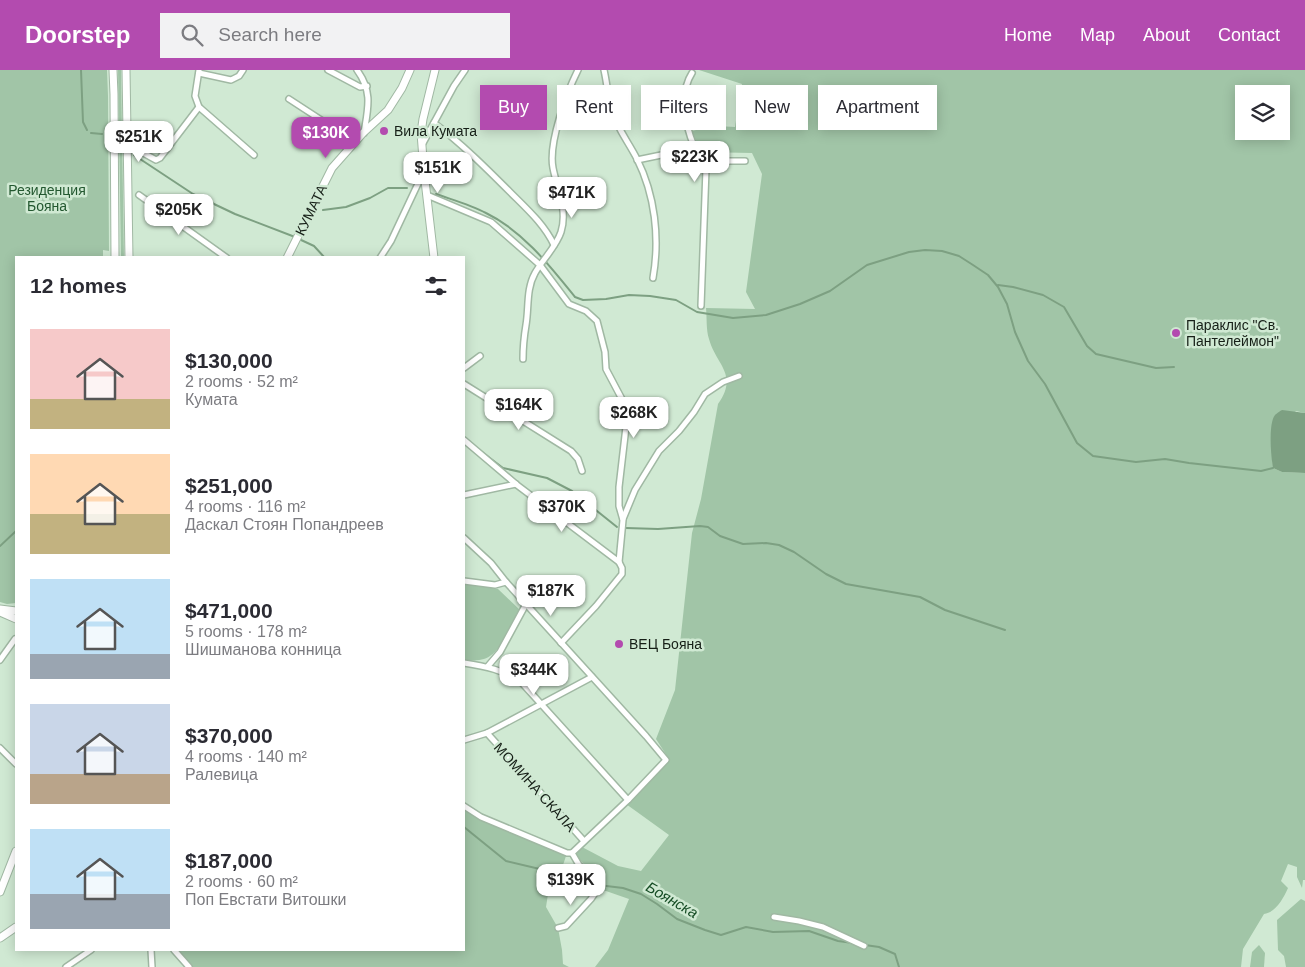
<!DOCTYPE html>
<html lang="en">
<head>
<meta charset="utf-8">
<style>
	:root { --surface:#fff; --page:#f2f2f3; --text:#2b2b33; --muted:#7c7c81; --accent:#b34baf }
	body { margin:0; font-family:Helvetica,sans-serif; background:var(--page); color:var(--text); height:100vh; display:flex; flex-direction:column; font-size:19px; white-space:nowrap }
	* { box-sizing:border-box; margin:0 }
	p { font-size:16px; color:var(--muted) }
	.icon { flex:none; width:28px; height:28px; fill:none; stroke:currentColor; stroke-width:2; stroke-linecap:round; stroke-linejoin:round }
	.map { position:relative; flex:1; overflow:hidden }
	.drawer { position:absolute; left:15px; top:186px; width:450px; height:695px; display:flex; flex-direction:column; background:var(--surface); border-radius:0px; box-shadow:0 2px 12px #0003 }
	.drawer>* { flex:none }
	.banner { position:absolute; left:480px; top:15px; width:475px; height:45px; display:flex; gap:10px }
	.buttons { position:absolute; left:1235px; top:15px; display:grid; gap:10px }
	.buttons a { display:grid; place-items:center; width:55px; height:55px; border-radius:0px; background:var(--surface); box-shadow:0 2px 12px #0003; font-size:25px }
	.price { position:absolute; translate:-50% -42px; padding:0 11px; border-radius:10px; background:#fff; color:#222; font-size:16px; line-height:32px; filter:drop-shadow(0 1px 2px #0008) }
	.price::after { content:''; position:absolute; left:50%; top:30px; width:15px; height:11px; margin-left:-8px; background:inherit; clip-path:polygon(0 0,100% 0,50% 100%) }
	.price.on { background:var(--accent); color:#fff }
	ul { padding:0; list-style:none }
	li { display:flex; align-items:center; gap:15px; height:125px; padding:0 15px }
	li span { display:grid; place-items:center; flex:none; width:140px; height:100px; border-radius:0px; color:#555 }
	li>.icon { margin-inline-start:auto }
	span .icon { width:60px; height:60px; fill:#fffc; stroke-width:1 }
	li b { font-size:21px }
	h2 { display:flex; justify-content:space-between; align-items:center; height:60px; padding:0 15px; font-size:21px }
	.tag { padding:0 18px; border-radius:0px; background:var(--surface); box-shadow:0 2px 12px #0003; font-size:18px; line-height:45px }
	.tag.on { background:var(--accent); color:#fff }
	header { display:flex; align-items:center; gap:30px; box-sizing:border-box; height:70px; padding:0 25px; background:var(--accent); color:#fff }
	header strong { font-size:24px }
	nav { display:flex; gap:28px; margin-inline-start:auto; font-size:18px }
	.search { width:350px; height:45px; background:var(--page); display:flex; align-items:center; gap:12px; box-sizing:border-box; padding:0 18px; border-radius:0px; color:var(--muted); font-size:19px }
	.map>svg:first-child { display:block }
	.green { fill:#a1c5a7; fill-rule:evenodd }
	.water { fill:#7da082 }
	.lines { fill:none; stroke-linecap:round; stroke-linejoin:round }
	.stream { stroke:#7da082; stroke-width:2 }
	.minor-casing { stroke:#a0b8a3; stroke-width:8 }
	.secondary-casing { stroke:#a0b8a3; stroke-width:9 }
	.minor { stroke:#fff; stroke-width:5 }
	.secondary { stroke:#fff; stroke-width:7 }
	.poi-dot { fill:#b34baf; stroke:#d0e9d3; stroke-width:2 }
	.labels { text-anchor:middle; stroke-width:5; stroke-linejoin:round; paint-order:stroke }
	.poi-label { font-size:14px; fill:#161f17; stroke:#d0e9d3; text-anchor:start }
	.park-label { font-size:14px; fill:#235830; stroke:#d0e9d3 }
	.street-label { font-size:14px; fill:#161f17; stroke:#d0e9d3 }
	.water-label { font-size:15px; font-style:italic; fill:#164d25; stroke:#d0e9d3 }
</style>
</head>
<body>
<header>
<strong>Doorstep</strong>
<div class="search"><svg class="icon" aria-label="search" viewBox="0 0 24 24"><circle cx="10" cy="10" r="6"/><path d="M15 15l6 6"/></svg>Search here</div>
<nav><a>Home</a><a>Map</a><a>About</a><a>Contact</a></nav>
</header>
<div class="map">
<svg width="1305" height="897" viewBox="0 0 1305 897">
	<rect width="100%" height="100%" fill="#d0e9d3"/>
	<!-- green -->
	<g class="green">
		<path d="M0,0H107L108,26L109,181L103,180V187L16,188V533L7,534L0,532Z"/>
		<path d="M118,0H121L124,188L121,187Z"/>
		<path d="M699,0H1305V343L1296,341L1271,366L1273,398L1282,402L1305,403V810H1303L1302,818L1297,807V797L1288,794L1281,811L1288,818C1283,829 1276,842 1264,844L1243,879L1241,897H595L608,880L629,829L606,821H599L595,803L575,786L582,777L618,796L641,801L669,765L626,734L667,694V686L656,669L675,620L692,463L701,429L718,334C739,304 716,295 709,269C706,260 707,248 706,238L755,239L746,222L762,104L752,83L702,82L691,61L717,56L735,57L742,14ZM1244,24H1281V61H1244Z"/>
		<path d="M464,513L498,519L520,540C513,552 502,579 490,586C483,591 472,591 464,590Z"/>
		<path d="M464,736L482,747L567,783L563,795L548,824L546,837L558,858L562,880L563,894L569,897H193L176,880H464Z"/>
		<path d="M1301,829L1305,831V897H1286L1284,886L1278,880L1277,850Z"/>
		<path d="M1259,875L1265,883L1264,897H1250L1252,882Z"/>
	</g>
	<!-- water -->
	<path class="water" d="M1282,340L1305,343V403L1282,402L1273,398C1271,387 1268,354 1275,345C1276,344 1280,341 1282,340Z"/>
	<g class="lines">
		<!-- stream -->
		<g class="stream">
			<path d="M81,0L83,52L87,60"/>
			<path d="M91,63L102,64"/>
			<path d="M134,85L193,124L235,144L295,167"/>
			<path d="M436,124C453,130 471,135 486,143C523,161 550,196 575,227L583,230L606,229L629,225L650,226L676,230L697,242L733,248L766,245L800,234L830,221L867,195L909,182L925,180L942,181L959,186L973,195L988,205L998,217L1007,234L1015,262L1028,291L1045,314L1077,373L1093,386L1136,392L1165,389L1189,393L1261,401L1273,398"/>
			<path d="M323,140L346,137L370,128L388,118H407"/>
			<path d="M299,169L314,176L325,188"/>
			<path d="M998,215L1013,217L1043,225L1064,237L1087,276L1096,284L1156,298L1174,297"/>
			<path d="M478,379L503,398L547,408L572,421L617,457"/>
			<path d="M626,458L658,459L700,456L708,457L720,466L743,474L766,473L779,475L794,482L826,504L846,514L920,527L945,540L1005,560"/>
			<path d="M0,476L16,461"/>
			<path d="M464,757L506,791L544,800L567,814H590L623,818L641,824L657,834L677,849L705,860L721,865L746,857L773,862L809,861L838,871L853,873"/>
			<path d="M865,875L879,877L895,884L899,897"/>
		</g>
		<!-- minor casing -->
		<g class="minor-casing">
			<g id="minor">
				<path d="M199,0L195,26L199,37L254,85"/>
				<path d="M328,0L360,17L367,16"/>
				<path d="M357,0C373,22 368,38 364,63"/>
				<path d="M604,0C607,13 608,28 612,41C617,58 629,73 637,89C655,125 660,168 653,208"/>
				<path d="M199,3L231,10L239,6L243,0"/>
				<path d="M692,3C679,23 685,55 694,76C699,87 704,83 706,99L701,236"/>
				<path d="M289,29L355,72"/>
				<path d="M434,53C461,73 486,98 510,122C527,139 544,154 554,175"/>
				<path d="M423,73L454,16L465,0"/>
				<path d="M128,79H136L156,90L160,88L199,37"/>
				<path d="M704,87L713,91H745"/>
				<path d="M637,90L695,78"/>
				<path d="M139,125L227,188"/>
				<path d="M427,125L491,152L540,195L569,234L586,241L597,251L605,282L606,299L624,333L626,343V357L619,417V436L623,450L619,492L622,498V504L596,536L561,573"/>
				<path d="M380,188L391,171L423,103"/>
				<path d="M523,289C523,277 524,267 526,255C529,238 526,219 535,203C543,189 556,177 561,162C568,140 557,119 553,98C548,73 567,22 578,0"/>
				<path d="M464,298L480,286"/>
				<path d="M464,314L571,381L578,389L582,401"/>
				<path d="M464,370L517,415L619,492"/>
				<path d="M464,425L516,414"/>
				<path d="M623,449L635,420L659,381L679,361L694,342L705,324L723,312L739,306"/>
				<path d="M464,468L491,493L506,512L646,666L666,690L628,730L572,783"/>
				<path d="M464,511L495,515L506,512"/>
				<path d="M0,590L15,569"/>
				<path d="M464,593C484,596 505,600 522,613L628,730"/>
				<path d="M488,596L500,582L526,534"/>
				<path d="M487,663L584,771"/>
				<path d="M464,670L487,663L592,607"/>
				<path d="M0,678L16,694"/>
				<path d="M464,736L481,747L567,783H572"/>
				<path d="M774,847L799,851L823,857L864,876"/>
				<path d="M558,858L566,856L591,829L595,823V811L593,806L579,795L572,783"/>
				<path d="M151,880L152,897"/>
				<path d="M174,880L189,897"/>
				<path d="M66,897L91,880"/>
			</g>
		</g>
		<!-- secondary casing -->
		<g class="secondary-casing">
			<g id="secondary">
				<path d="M113,0L114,24L115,188"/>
				<path d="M126,0L129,188"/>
				<path d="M287,188L332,98L363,63L388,40L402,18L410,0"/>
				<path d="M434,188L424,102L421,63L423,49L435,0"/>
				<path d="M0,539L16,541"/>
				<path d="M0,542L16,549"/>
				<path d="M0,822L16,781"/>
				<path d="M0,868L16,857"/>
			</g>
		</g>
		<!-- minor -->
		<use href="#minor" class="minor"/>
		<!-- secondary -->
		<use href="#secondary" class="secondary"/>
	</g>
	<!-- markers -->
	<g class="poi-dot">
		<circle cx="384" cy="61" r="5"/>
		<circle cx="1176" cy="263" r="5"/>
		<circle cx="619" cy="574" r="5"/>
	</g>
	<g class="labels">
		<!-- poi labels -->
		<g class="poi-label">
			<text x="394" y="66">Вила Кумата</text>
			<text x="1186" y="260">Параклис "Св.<tspan x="1186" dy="16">Пантелеймон"</tspan></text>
			<text x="629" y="579">ВЕЦ Бояна</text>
		</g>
		<!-- park labels -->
		<g class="park-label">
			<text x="47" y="125">Резиденция<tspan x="47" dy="16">Бояна</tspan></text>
		</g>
		<!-- street labels -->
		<g class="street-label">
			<text transform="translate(311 140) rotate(-64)" y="5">КУМАТА</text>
			<text transform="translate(535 717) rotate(48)" y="5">МОМИНА СКАЛА</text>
		</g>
		<!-- water labels -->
		<g class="water-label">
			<text transform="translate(672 830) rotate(30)" y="5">Боянска</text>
		</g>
	</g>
</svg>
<div class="buttons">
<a><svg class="icon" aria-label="layers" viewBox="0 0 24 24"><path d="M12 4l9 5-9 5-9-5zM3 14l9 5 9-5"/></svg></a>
</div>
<b class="price on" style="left:326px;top:89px">$130K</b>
<b class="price" style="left:139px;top:93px">$251K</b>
<b class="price" style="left:695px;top:113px">$223K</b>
<b class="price" style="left:438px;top:124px">$151K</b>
<b class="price" style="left:572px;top:149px">$471K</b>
<b class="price" style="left:179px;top:166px">$205K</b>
<b class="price" style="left:519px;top:361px">$164K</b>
<b class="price" style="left:634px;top:369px">$268K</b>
<b class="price" style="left:562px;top:463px">$370K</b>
<b class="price" style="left:551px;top:547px">$187K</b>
<b class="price" style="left:534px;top:626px">$344K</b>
<b class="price" style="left:571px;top:836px">$139K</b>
<div class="banner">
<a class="tag on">Buy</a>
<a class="tag">Rent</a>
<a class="tag">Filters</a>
<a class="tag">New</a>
<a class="tag">Apartment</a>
</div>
<section class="drawer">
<h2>12 homes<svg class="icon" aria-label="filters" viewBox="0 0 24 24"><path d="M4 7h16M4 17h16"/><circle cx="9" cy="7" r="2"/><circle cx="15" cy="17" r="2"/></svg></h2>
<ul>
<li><span style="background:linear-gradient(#f6c9c9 70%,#c2b280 0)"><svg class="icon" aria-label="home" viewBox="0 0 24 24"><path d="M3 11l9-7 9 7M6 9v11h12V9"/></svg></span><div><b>$130,000</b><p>2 rooms · 52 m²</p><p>Кумата</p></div></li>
<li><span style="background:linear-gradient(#ffd9b3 60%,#c2b280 0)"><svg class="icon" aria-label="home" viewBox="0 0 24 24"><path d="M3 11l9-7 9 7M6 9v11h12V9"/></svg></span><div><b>$251,000</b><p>4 rooms · 116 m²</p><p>Даскал Стоян Попандреев</p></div></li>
<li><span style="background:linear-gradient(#bfe0f5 75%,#9aa5b1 0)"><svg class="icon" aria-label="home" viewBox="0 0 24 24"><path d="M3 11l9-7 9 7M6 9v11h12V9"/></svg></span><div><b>$471,000</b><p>5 rooms · 178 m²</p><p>Шишманова конница</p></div></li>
<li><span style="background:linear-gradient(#c9d6e8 70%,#b9a48a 0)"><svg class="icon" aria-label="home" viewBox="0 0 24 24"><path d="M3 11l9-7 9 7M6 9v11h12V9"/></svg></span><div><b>$370,000</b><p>4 rooms · 140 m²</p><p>Ралевица</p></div></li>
<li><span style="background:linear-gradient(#bfe0f5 65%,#9aa5b1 0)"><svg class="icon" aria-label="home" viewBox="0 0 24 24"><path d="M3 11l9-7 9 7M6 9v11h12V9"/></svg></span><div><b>$187,000</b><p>2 rooms · 60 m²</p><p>Поп Евстати Витошки</p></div></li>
</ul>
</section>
</div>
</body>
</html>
